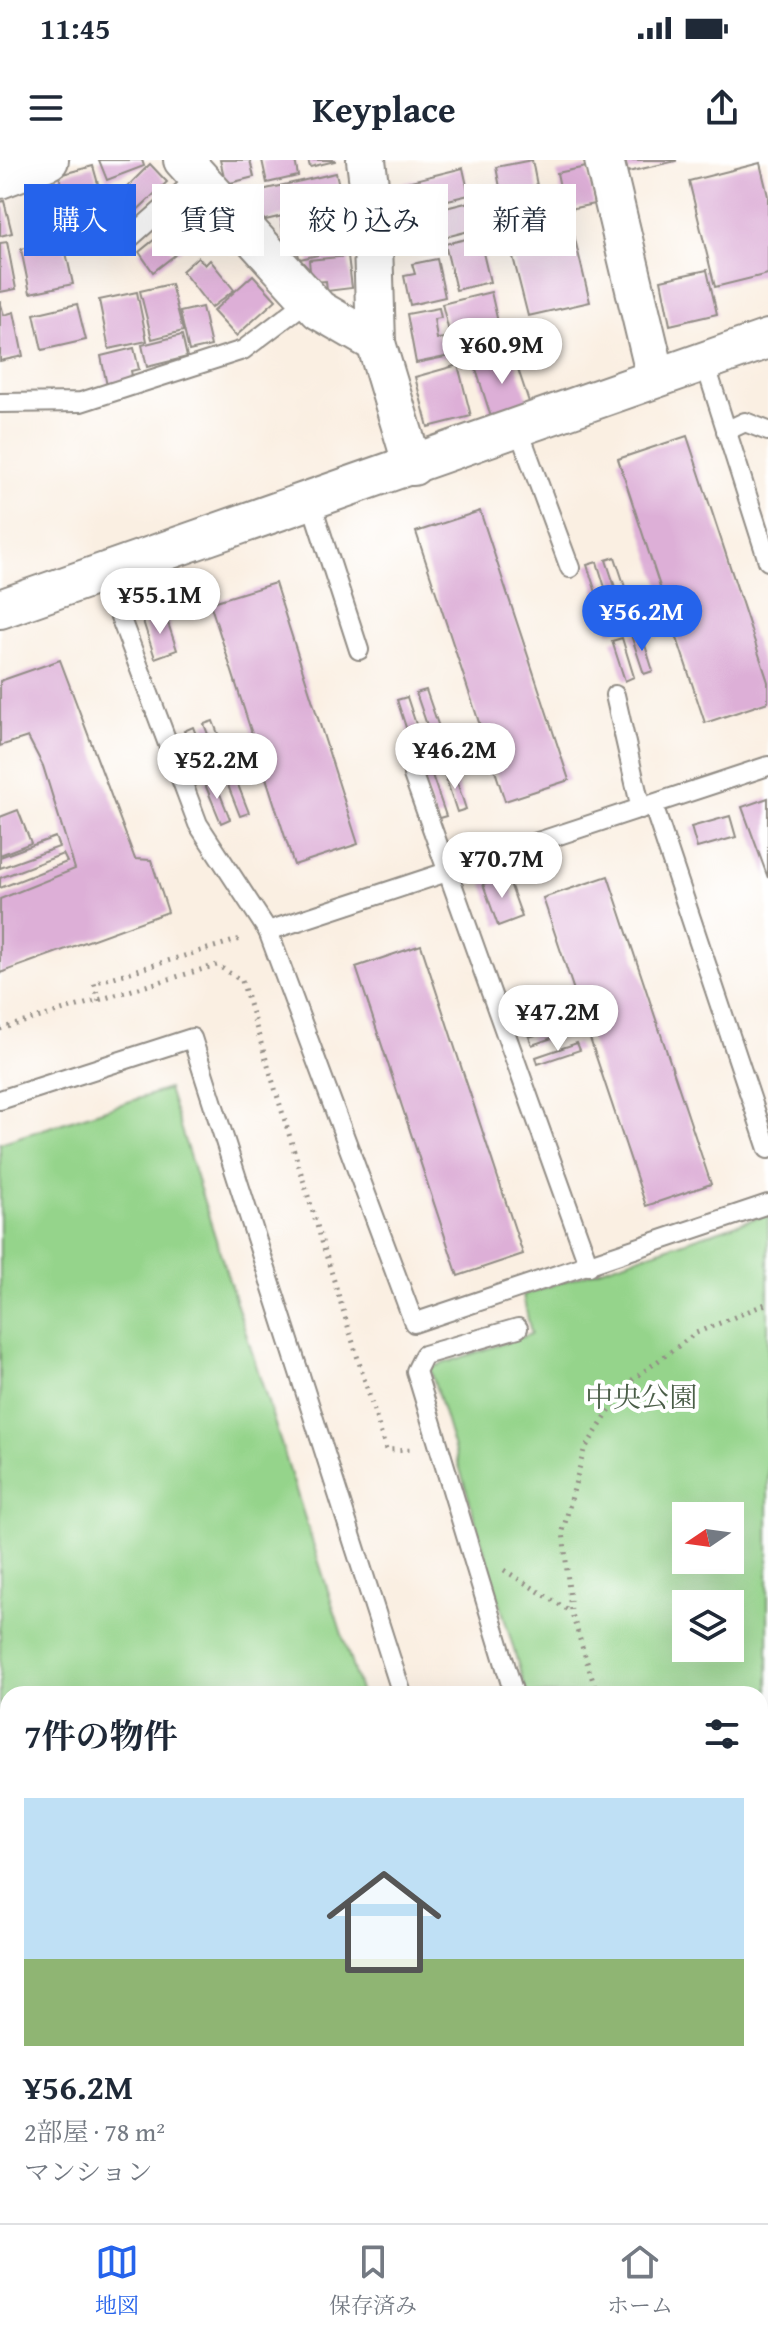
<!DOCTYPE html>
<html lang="ja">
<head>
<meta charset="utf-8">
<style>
	:root { --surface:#fff; --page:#f2f2f3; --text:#1f2937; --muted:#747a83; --line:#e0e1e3; --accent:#2563eb }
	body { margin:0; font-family:"Gentium Book Plus","Noto Serif JP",serif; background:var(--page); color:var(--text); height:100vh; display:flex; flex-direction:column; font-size:30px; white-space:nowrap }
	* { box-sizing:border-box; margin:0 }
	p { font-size:26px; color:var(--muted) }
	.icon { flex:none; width:44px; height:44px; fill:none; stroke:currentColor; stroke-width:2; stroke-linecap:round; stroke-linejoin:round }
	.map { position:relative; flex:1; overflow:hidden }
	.details { position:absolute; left:0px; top:1526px; width:768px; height:538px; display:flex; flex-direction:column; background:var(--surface); border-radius:24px 24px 0 0; box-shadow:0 8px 32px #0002 }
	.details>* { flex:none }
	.top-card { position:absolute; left:24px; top:24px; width:720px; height:72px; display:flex; gap:16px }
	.needle { width:52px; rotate:257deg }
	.controls { position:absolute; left:672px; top:1342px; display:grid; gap:16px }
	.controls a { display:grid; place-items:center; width:72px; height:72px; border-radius:0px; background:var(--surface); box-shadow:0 8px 32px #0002; font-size:40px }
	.price { position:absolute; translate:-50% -68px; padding:0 18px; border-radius:28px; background:#fff; color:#222; font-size:26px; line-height:52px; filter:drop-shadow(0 2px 4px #0008) }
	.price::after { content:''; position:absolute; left:50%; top:48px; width:24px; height:18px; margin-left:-12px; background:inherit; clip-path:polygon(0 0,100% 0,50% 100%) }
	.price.selected { background:var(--accent); color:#fff }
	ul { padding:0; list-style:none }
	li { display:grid; align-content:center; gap:16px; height:424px; padding:0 24px }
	li span { display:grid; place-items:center; height:248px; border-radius:0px; color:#555 }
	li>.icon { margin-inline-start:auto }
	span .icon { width:144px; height:144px; fill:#fffc; stroke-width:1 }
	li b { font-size:34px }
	h2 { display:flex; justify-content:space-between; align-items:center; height:96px; padding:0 24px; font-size:34px }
	.pill { padding:0 28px; border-radius:0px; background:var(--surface); box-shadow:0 8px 32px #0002; font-size:28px; line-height:72px }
	.pill.selected { background:var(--accent); color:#fff }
	.status { display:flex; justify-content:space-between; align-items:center; height:56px; padding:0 40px; background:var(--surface); direction:ltr }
	.status svg { height:22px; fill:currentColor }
	header { display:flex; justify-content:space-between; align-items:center; height:104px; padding:0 24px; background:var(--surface); font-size:36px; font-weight:700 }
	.tab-bar { display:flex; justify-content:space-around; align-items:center; height:112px; border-top:2px solid var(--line); background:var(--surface); font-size:22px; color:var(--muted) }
	.tab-bar a { display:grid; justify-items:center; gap:4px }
	.tab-bar .selected { color:var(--accent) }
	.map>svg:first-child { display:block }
	.green { fill:#95d48b; stroke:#60805b; stroke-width:2; fill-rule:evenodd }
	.building { fill:#ddafd7 }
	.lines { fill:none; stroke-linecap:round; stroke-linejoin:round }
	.lane-casing { stroke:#928d86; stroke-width:22 }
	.street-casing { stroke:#928d86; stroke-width:42 }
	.path { stroke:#928d86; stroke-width:5; stroke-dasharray:2 6; stroke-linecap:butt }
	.lane { stroke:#fff; stroke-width:18 }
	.street { stroke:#fff; stroke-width:38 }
	.labels { text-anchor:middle; stroke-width:8; stroke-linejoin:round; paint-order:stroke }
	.park-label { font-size:28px; fill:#4b5e48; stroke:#fff }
</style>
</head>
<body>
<div class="status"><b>11:45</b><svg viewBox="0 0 49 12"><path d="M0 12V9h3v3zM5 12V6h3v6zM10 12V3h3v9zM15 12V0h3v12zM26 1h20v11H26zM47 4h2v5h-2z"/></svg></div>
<header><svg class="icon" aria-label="menu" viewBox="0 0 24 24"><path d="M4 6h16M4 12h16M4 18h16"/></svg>Keyplace<svg class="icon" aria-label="share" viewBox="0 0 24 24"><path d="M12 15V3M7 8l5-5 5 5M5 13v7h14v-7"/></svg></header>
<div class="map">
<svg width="768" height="2063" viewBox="0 0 768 2063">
	<rect width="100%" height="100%" fill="#fff"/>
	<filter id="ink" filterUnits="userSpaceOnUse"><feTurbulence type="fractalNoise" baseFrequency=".0125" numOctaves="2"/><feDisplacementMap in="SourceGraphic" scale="16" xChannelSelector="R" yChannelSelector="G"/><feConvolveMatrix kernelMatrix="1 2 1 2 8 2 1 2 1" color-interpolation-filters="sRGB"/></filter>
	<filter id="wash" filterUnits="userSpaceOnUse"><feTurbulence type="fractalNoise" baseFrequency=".006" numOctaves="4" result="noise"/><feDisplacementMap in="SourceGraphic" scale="32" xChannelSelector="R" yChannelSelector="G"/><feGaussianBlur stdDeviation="1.8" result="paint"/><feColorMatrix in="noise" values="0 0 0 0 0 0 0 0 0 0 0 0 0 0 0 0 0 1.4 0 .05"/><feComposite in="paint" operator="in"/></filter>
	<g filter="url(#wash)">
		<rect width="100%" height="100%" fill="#faefe2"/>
		<!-- green -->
		<g class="green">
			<path d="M168,929L361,1534H8V1750L0,1725V983Z"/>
			<path d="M768,1054V2063H686L683,2056H760V1534H527L430,1208L531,1174L523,1135ZM686,1356H730V1400H686ZM686,1444H730V1488H686Z"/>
			<path d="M79,2056H244L222,2063H81Z"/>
			<path d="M265,2056H299L301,2063H243Z"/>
		</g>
		<g id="blocks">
			<!-- building -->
			<g class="building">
				<path d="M99,0H142L144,6L107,20Z"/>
				<path d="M220,0H250L254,17L226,24Z"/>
				<path d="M262,0H295L298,16L267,23Z"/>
				<path d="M308,0H335V1L310,7Z"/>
				<path d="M532,0L543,56L507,63L496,7Z"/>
				<path d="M625,0H676V1L628,12Z"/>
				<path d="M760,3L768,36V114L715,127L689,21Z"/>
				<path d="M150,4L167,22L130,57L123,50L133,41L123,31Z"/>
				<path d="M93,6L102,38L67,48L59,15Z"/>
				<path d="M586,7L594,44L565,50L557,13Z"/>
				<path d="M463,8L469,35L397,52L391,26Z"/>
				<path d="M336,13L343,42L261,61L253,32Z"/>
				<path d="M482,39L488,66L419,84L413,56Z"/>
				<path d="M4,41L12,73L0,76V42Z"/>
				<path d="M342,47L349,88L300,99L296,88L286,89L281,60Z"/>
				<path d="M189,48L206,67L178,92L161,72Z"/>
				<path d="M160,75L175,95L153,112L139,92Z"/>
				<path d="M574,75L590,142L528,156L511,89Z"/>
				<path d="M479,76L490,122L456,130L445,84Z"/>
				<path d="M63,79L73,124L30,133L21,89Z"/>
				<path d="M7,82L16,129L0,132V83Z"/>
				<path d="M348,96L352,128L327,131L326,121L311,122L309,100Z"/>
				<path d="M198,97L205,105L210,100L234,130L211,148L182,111Z"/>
				<path d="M437,99L445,137L410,145L404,116L415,114L412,104Z"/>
				<path d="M707,110L717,154L670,165L661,120Z"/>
				<path d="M253,115L276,140L236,176L213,151Z"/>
				<path d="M171,124L183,171L152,179L140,131Z"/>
				<path d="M137,132L147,181L109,189L99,140Z"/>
				<path d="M491,132L503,184L455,196L442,144Z"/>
				<path d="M0,141L4,155L14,152L23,196L0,201Z"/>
				<path d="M77,144L86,180L42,190L34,154Z"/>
				<path d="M202,147L211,186L189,191L180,152Z"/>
				<path d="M439,148L441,158L434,159L437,179L446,178L450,196L416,203L407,154Z"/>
				<path d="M182,175L187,197L147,207L142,185Z"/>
				<path d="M134,188L139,209L131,211L133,220L107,226L101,196Z"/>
				<path d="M512,191L531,248L492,260L474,203Z"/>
				<path d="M458,205L471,256L428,267L415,217Z"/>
				<path d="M687,276L768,522V542L705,563L618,299Z"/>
				<path d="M480,351L569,620L505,641L416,372Z"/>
				<path d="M615,397L637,463L628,466L606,400Z"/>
				<path d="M597,402L618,469L609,472L587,405Z"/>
				<path d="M275,423L358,684L294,705L210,443Z"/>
				<path d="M165,454L177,490L155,498L143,461Z"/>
				<path d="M641,472L653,511L644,514L631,475Z"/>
				<path d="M622,478L634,517L625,521L612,481Z"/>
				<path d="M60,500L135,699L151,700L168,752L0,813V739L75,709L43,606L28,577L0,586V521Z"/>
				<path d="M426,530L449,596L439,600L416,533Z"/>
				<path d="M407,537L429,604L419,607L397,540Z"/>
				<path d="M213,561L249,653L240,656L204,564Z"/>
				<path d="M193,567L209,608L200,611L184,571Z"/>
				<path d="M453,610L466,649L457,652L444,613Z"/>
				<path d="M432,615L446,656L436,659L422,618Z"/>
				<path d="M214,619L230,659L221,663L204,622Z"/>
				<path d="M768,638V718L742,647Z"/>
				<path d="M18,650L31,683L0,695V657Z"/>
				<path d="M730,656L736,677L697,688L691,667Z"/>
				<path d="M55,677L59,687L0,708V697Z"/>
				<path d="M63,694L67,702L0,728V718Z"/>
				<path d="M507,715L522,757L498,766L483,724Z"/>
				<path d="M608,716L711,1024L646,1046L543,738Z"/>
				<path d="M421,785L523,1094L458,1116L356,807Z"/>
				<path d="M560,833L562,841L522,855L519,847Z"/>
				<path d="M566,853L568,862L528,875L525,867Z"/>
				<path d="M570,864L572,871L532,885L529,877Z"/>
				<path d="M577,883L580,890L538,904L536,897Z"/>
				<path d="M760,1881L768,1884V1959L760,1956Z"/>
				<path d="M374,2056H537L540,2063H376Z"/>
			</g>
		</g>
	</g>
	<g filter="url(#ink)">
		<use href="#blocks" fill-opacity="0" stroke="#928d86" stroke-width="2"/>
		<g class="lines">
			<!-- lane casing -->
			<g class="lane-casing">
				<g id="lane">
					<path d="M131,77L199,17"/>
					<path d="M704,200L768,401"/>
					<path d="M0,243L81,242L243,190L310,139"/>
					<path d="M518,268L570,408"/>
					<path d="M726,271L745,262L768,271"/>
					<path d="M311,342L359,490"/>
					<path d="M104,414L198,664L268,771L414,1163L768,1044"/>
					<path d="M615,535L641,649"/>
					<path d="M413,615L589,1106"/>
					<path d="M653,645L768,989"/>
					<path d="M268,771L768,606"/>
					<path d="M0,940L192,878L402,1534"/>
					<path d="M514,1534L416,1211L424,1195L518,1168"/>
					<path d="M569,2056L572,2063"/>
					<path d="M670,2056L672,2063"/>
				</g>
			</g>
			<!-- street casing -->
			<g class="street-casing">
				<g id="street">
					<path d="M183,0L319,150L376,183"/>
					<path d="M366,0L372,49L376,183L413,306"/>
					<path d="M604,0L656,217"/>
					<path d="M0,19L49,0"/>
					<path d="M0,449L768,179"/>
				</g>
			</g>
			<!-- path -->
			<g class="path">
				<path d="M99,841L94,823L244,778"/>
				<path d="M0,869L217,805L242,821L386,1290L415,1289"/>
				<path d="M504,1410L570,1451"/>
				<path d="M597,1534L571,1451L563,1371L584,1290L628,1223L696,1173L768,1143"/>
				<path d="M760,1735L768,1733"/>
				<path d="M760,1759L768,1757"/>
				<path d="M760,1991L768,1988"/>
				<path d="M760,2033L768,2054"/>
				<path d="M741,2056L744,2063"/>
			</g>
			<!-- lane -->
			<use href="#lane" class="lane"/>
			<!-- street -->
			<use href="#street" class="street"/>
		</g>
	</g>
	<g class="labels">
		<!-- park labels -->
		<g class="park-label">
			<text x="641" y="1247">中央公園</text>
		</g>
	</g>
</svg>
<div class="controls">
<a><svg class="needle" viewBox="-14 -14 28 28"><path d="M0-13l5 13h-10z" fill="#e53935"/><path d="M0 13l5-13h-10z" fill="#747a83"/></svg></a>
<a><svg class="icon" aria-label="layers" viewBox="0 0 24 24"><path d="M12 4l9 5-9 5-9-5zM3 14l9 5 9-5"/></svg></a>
</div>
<b class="price" style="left:502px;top:226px">¥60.9M</b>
<b class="price" style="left:160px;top:476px">¥55.1M</b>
<b class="price selected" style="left:642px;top:493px">¥56.2M</b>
<b class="price" style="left:455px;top:631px">¥46.2M</b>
<b class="price" style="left:217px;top:641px">¥52.2M</b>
<b class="price" style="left:502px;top:740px">¥70.7M</b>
<b class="price" style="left:558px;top:893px">¥47.2M</b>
<div class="top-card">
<a class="pill selected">購入</a>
<a class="pill">賃貸</a>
<a class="pill">絞り込み</a>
<a class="pill">新着</a>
</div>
<section class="details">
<h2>7件の物件<svg class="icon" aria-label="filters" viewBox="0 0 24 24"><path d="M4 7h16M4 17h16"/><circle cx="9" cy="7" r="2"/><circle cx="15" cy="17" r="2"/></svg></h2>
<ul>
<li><span style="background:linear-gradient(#bfe0f5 65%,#8fb573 0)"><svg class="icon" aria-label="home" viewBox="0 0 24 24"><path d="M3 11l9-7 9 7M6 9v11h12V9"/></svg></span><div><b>¥56.2M</b><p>2部屋 · 78 m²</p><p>マンション</p></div></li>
</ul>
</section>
</div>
<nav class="tab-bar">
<a class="selected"><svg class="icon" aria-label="map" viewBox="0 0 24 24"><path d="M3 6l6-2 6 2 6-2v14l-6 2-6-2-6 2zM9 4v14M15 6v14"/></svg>地図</a>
<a><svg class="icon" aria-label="saved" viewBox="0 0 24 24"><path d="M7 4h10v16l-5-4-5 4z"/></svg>保存済み</a>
<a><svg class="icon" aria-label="home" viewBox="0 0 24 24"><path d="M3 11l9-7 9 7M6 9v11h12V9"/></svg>ホーム</a>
</nav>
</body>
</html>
